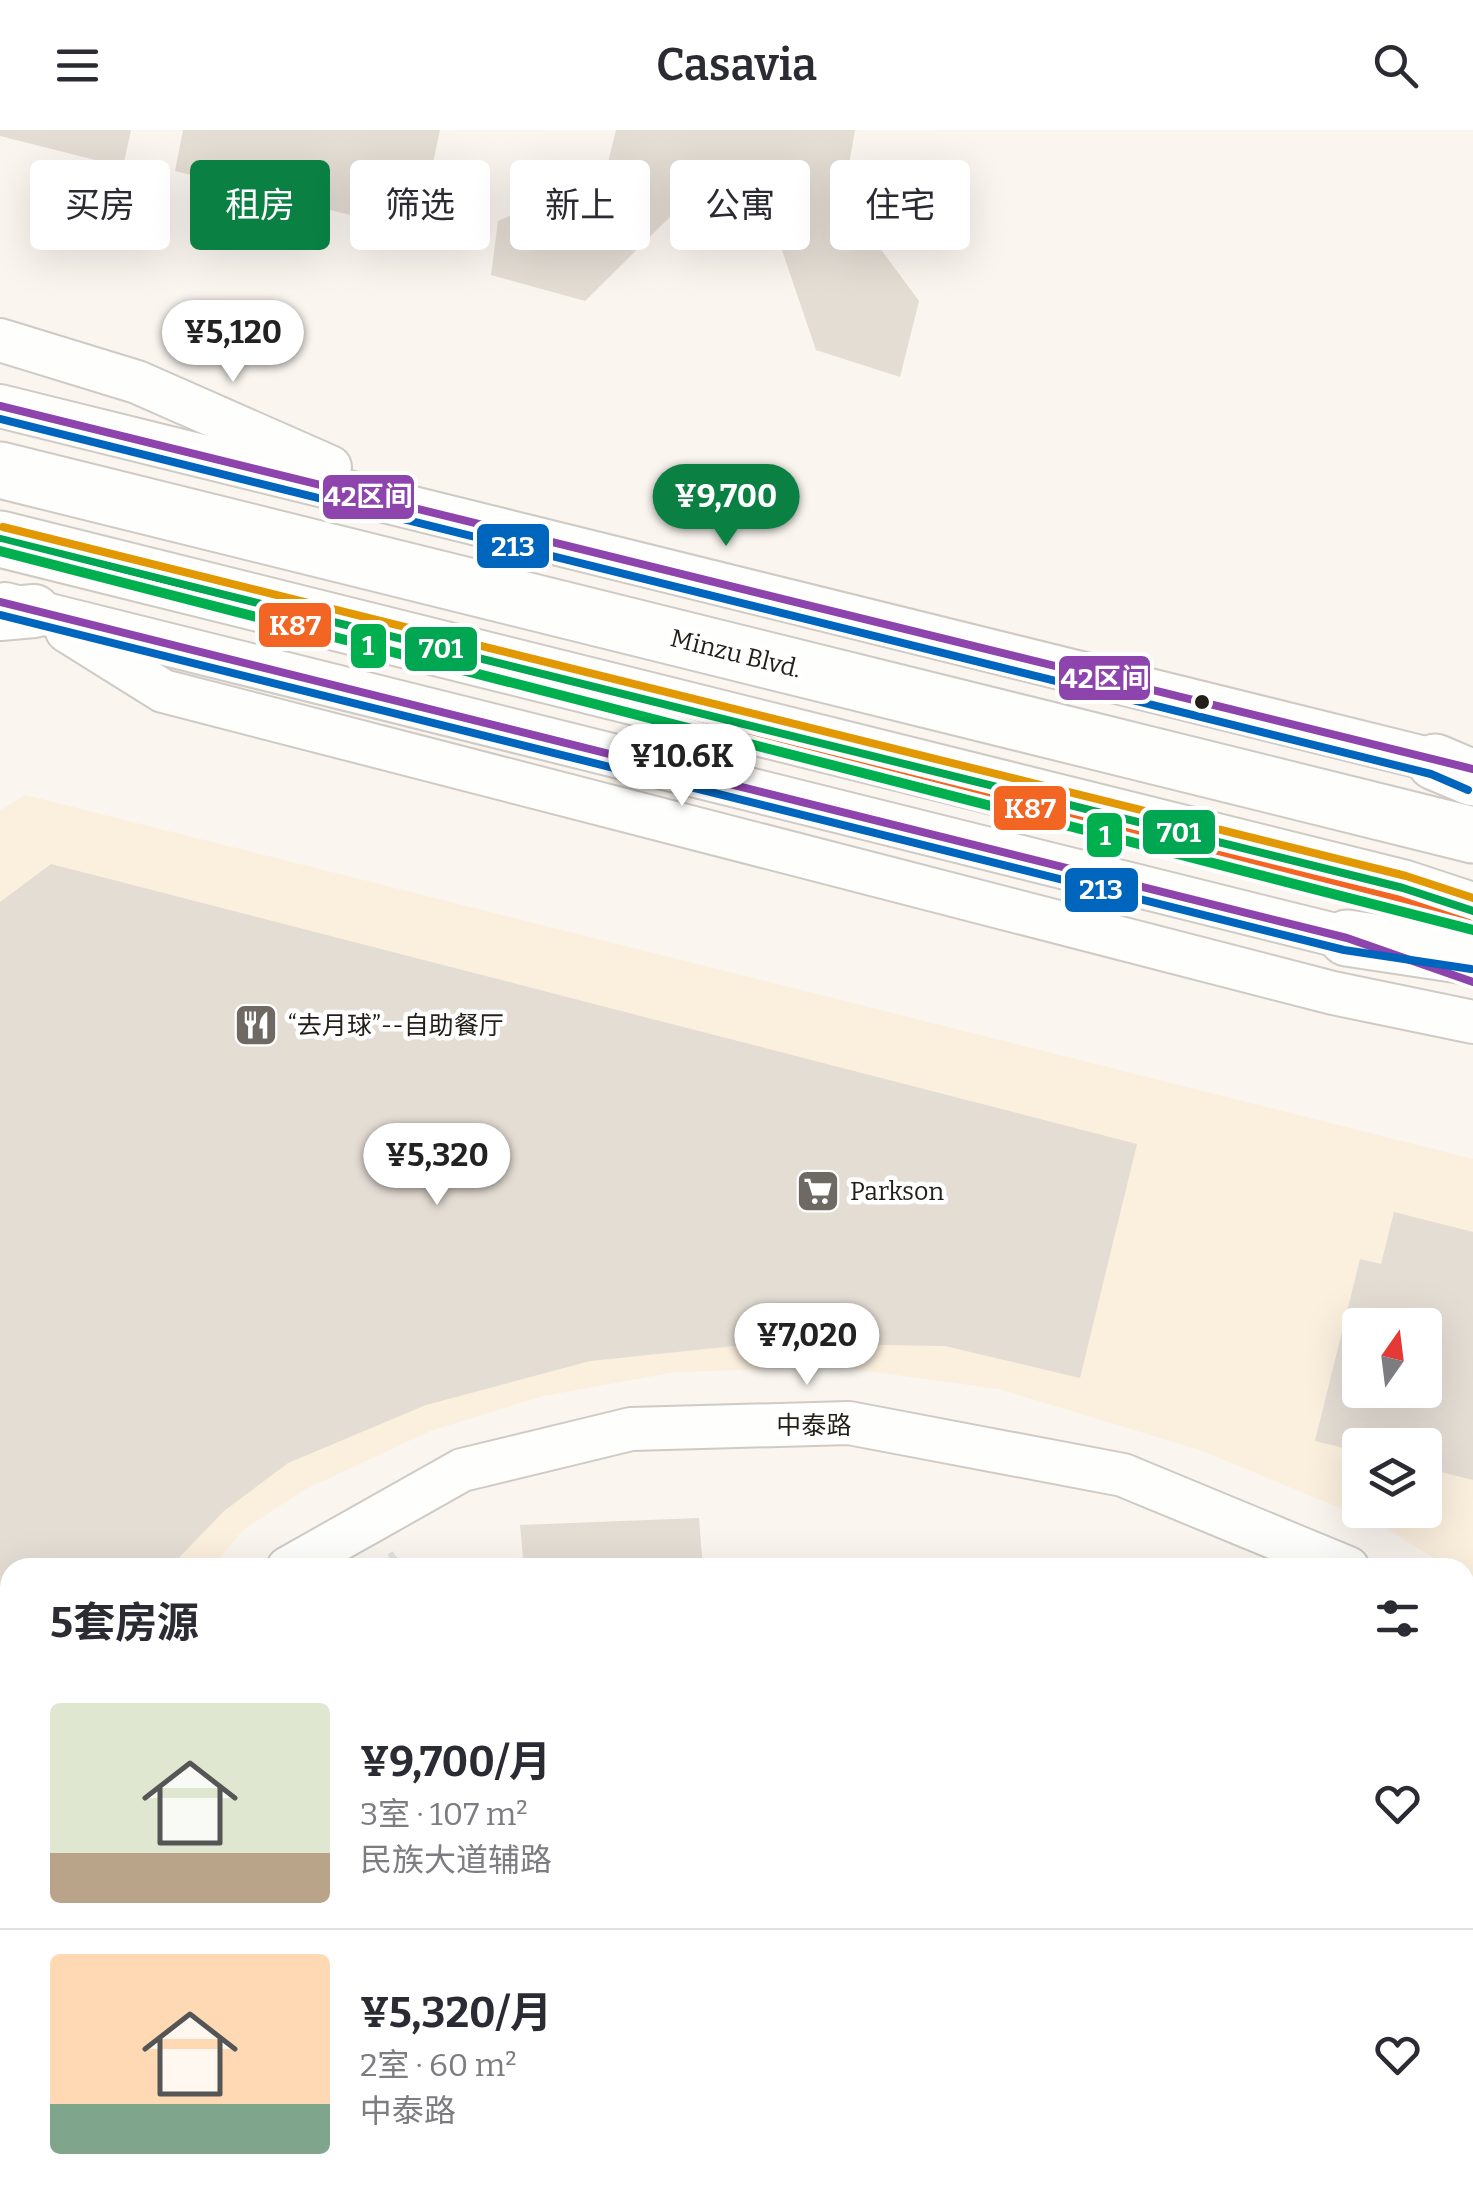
<!DOCTYPE html>
<html lang="zh">
<head>
<meta charset="utf-8">
<style>
	:root { --surface:#fff; --page:#f2f2f3; --text:#2b2b33; --muted:#7c7c81; --line:#e1e1e2; --accent:#0b8043 }
	body { margin:0; font-family:Bitter,"Noto Sans SC",serif; background:var(--page); color:var(--text); height:100vh; display:flex; flex-direction:column; font-size:38px; white-space:nowrap }
	* { box-sizing:border-box; margin:0 }
	p { font-size:32px; color:var(--muted) }
	.icon { flex:none; width:55px; height:55px; fill:none; stroke:currentColor; stroke-width:2; stroke-linecap:round; stroke-linejoin:round }
	.map { position:relative; flex:1; overflow:hidden }
	.panel { position:absolute; left:0px; top:1428px; width:1475px; height:642px; display:flex; flex-direction:column; background:var(--surface); border-radius:30px 30px 0 0; box-shadow:0 10px 40px #0002 }
	.panel>* { flex:none }
	.banner { position:absolute; left:30px; top:30px; width:1415px; height:90px; display:flex; gap:20px }
	.needle { width:65px; rotate:14deg }
	.fabs { position:absolute; left:1342px; top:1178px; display:grid; gap:20px }
	.fabs a { display:grid; place-items:center; width:100px; height:100px; border-radius:10px; background:var(--surface); box-shadow:0 10px 40px #0002; font-size:50px }
	.price { position:absolute; translate:-50% -85px; padding:0 22px; border-radius:35px; background:#fff; color:#222; font-size:32px; line-height:65px; filter:drop-shadow(0 2px 5px #0008) }
	.price::after { content:''; position:absolute; left:50%; top:60px; width:30px; height:22px; margin-left:-15px; background:inherit; clip-path:polygon(0 0,100% 0,50% 100%) }
	.price.selected { background:var(--accent); color:#fff }
	ul { padding:0; list-style:none }
	li { display:flex; align-items:center; gap:30px; height:250px; padding:0 50px }
	li+li { border-top:2px solid var(--line) }
	li span { display:grid; place-items:center; flex:none; width:280px; height:200px; border-radius:10px; color:#555 }
	li>.icon { margin-inline-start:auto }
	span .icon { width:120px; height:120px; fill:#fffc; stroke-width:1 }
	li b { font-size:42px }
	h2 { display:flex; justify-content:space-between; align-items:center; height:120px; padding:0 50px; font-size:42px }
	.chip { padding:0 35px; border-radius:10px; background:var(--surface); box-shadow:0 10px 40px #0002; font-size:35px; line-height:90px }
	.chip.selected { background:var(--accent); color:#fff }
	header { display:flex; justify-content:space-between; align-items:center; height:130px; padding:0 50px; background:var(--surface); font-size:45px; font-weight:600 }
	.map>svg:first-child { display:block }
	.built { fill:#fbefde; fill-rule:evenodd }
	.building { fill:#e4ddd4; fill-rule:evenodd }
	.lines { fill:none; stroke-linecap:round; stroke-linejoin:round }
	.minor-casing { stroke:#cfcac4; stroke-width:46 }
	.major-casing { stroke:#cfcac4; stroke-width:56 }
	.highway-casing { stroke:#cfcac4; stroke-width:59 }
	.path { stroke:#e3e1df; stroke-width:6; stroke-dasharray:8 8; stroke-linecap:butt }
	.minor { stroke:#fefefd; stroke-width:42 }
	.major { stroke:#fefefd; stroke-width:52 }
	.highway { stroke:#fefefd; stroke-width:55 }
	.bus-1-casing { stroke:#fff; stroke-width:15 }
	.bus-2-casing { stroke:#fff; stroke-width:15 }
	.bus-3-casing { stroke:#fff; stroke-width:15 }
	.bus-4-casing { stroke:#fff; stroke-width:15 }
	.bus-5-casing { stroke:#fff; stroke-width:15 }
	.bus-1 { stroke:#8e44ad; stroke-width:8 }
	.bus-2 { stroke:#00a651; stroke-width:8 }
	.bus-3 { stroke:#f26522; stroke-width:8 }
	.bus-4 { stroke:#e29802; stroke-width:8 }
	.bus-5 { stroke:#0065bd; stroke-width:8 }
	.metro-1-casing { stroke:#fff; stroke-width:18 }
	.metro-1 { stroke:#00b04f; stroke-width:10 }
	.bus-dot { fill:#231e17; stroke:#fff; stroke-width:4 }
	.labels { text-anchor:middle; stroke-width:9; stroke-linejoin:round; paint-order:stroke }
	.street-label { font-size:25px; fill:#231e17; stroke:#fff }
	.poi-label { font-size:25px; fill:#231e17; stroke:#fff; text-anchor:start }
	.line-badge { stroke:#fff; stroke-width:4 }
	.badge-label { font-size:28px; text-anchor:middle; font-weight:bold; fill:#fff }
</style>
</head>
<body>
<header><svg class="icon" aria-label="menu" viewBox="0 0 24 24"><path d="M4 6h16M4 12h16M4 18h16"/></svg>Casavia<svg class="icon" aria-label="search" viewBox="0 0 24 24"><circle cx="10" cy="10" r="6"/><path d="M15 15l6 6"/></svg></header>
<div class="map">
<svg width="1473" height="2069" viewBox="0 0 1473 2069">
	<rect width="100%" height="100%" fill="#faf5ef"/>
	<!-- built -->
	<path class="built" d="M25,665L1473,1029V1453L1465,1448V1438L1448,1437L1379,1394L1200,1320L999,1259L837,1237L675,1242L543,1266L430,1301L304,1360L243,1400L212,1437L10,1438V1793L0,1847V681ZM1360,1195H1425V1260H1360ZM1360,1315H1425V1380H1360Z"/>
	<!-- building -->
	<g class="building">
		<path d="M0,0H131L123,37L0,6Z"/>
		<path d="M183,0H440L418,102L175,41Z"/>
		<path d="M616,0H855L843,68L919,171L900,247L816,220L772,91L686,71L585,171L491,145L498,91L605,44Z"/>
		<path d="M51,734L1137,1014L1080,1248L945,1216L764,1213L590,1231L426,1275L288,1333L224,1381L169,1438H10V1616L0,1631V772Z"/>
		<path d="M1394,1082L1473,1102V1350L1425,1338V1315H1360V1322L1315,1311L1360,1129L1381,1134ZM1360,1195H1425V1260H1360Z"/>
		<path d="M699,1388L703,1438H524L520,1395Z"/>
		<path d="M129,2060H344L343,2069H128Z"/>
	</g>
	<g class="lines">
		<!-- minor casing -->
		<g class="minor-casing">
			<g id="minor">
				<path d="M0,210L137,252L330,337"/>
				<path d="M0,276L1465,638"/>
				<path d="M5,474L1347,808L1377,818"/>
				<path d="M67,501L163,561L1333,863L1473,892"/>
				<path d="M288,1438L462,1340L631,1299L849,1293L1123,1345L1348,1438"/>
				<path d="M1465,1513L1473,1518"/>
				<path d="M1465,1892L1473,1890"/>
				<path d="M39,2069L40,2060"/>
				<path d="M883,2069L884,2060"/>
			</g>
		</g>
		<!-- major casing -->
		<g class="major-casing">
			<path id="major" d="M0,484L34,481"/>
		</g>
		<!-- highway casing -->
		<g class="highway-casing">
			<g id="highway">
				<path d="M0,340L1473,705"/>
				<path d="M0,409L1403,758L1473,781"/>
				<path d="M1435,632L1473,648"/>
				<path d="M1347,808L1473,827"/>
			</g>
		</g>
		<!-- path -->
		<path class="path" d="M390,1423L401,1438"/>
		<!-- minor -->
		<use href="#minor" class="minor"/>
		<!-- major -->
		<use href="#major" class="major"/>
		<!-- highway -->
		<use href="#highway" class="highway"/>
		<!-- bus-1 casing -->
		<g class="bus-1-casing">
			<g id="bus-1">
				<path d="M0,276L1473,639"/>
				<path d="M0,472L1347,808L1473,852"/>
			</g>
		</g>
		<!-- bus-2 casing -->
		<g class="bus-2-casing">
			<path id="bus-2" d="M0,409L1403,758L1473,781"/>
		</g>
		<!-- bus-3 casing -->
		<g class="bus-3-casing">
			<path id="bus-3" d="M0,422L1400,770L1469,793"/>
		</g>
		<!-- bus-4 casing -->
		<g class="bus-4-casing">
			<path id="bus-4" d="M3,397L1406,746L1473,768"/>
		</g>
		<!-- bus-5 casing -->
		<g class="bus-5-casing">
			<g id="bus-5">
				<path d="M0,289L1431,644L1468,660"/>
				<path d="M0,485L1344,820L1471,839"/>
			</g>
		</g>
		<!-- bus-1 -->
		<use href="#bus-1" class="bus-1"/>
		<!-- bus-2 -->
		<use href="#bus-2" class="bus-2"/>
		<!-- bus-3 -->
		<use href="#bus-3" class="bus-3"/>
		<!-- bus-4 -->
		<use href="#bus-4" class="bus-4"/>
		<!-- bus-5 -->
		<use href="#bus-5" class="bus-5"/>
		<!-- metro-1 casing -->
		<g class="metro-1-casing">
			<path id="metro-1" d="M0,421L1473,800"/>
		</g>
		<!-- metro-1 -->
		<use href="#metro-1" class="metro-1"/>
	</g>
	<!-- icons -->
	<defs>
		<g id="restaurant-square" transform="scale(2.25)"><rect x="-9" y="-9" width="18" height="18" rx="4" fill="#6e6963" stroke="#fff"/><path d="M-5-6h1v4h1v-4h1v4h1v-4h1v5L-1.5 .5V6h-2V.5L-5-1ZM5-6V6H3V1.5H1.5Q1.5-4 5-6Z" fill="#fff"/></g>
		<g id="supermarket-square" transform="scale(2.25)"><rect x="-9" y="-9" width="18" height="18" rx="4" fill="#6e6963" stroke="#fff"/><path d="M-6-5.5h2.5l.6 2H6L4.5 2H-2.5L-4.4-4H-6ZM-1.5 3.2a1.3 1.3 0 1 0 .1 0ZM3 3.2a1.3 1.3 0 1 0 .1 0Z" fill="#fff"/></g>
	</defs>
	<g fill-rule="evenodd">
		<use href="#restaurant-square" x="256" y="895"/>
		<use href="#supermarket-square" x="818" y="1061"/>
	</g>
	<!-- markers -->
	<circle class="bus-dot" cx="1202" cy="572" r="9"/>
	<g class="labels">
		<!-- street labels -->
		<g class="street-label">
			<text transform="translate(736 523) rotate(14)" y="9">Minzu Blvd.</text>
			<text x="814" y="1304">中泰路</text>
		</g>
		<!-- poi labels -->
		<g class="poi-label">
			<text x="288" y="904">“去月球”--自助餐厅</text>
			<text x="850" y="1070">Parkson</text>
		</g>
	</g>
	<g class="line-badge">
		<rect x="321" y="343" width="95" height="48" rx="10" fill="#8e44ad"/>
		<rect x="475" y="392" width="76" height="48" rx="10" fill="#0065bd"/>
		<rect x="257" y="471" width="76" height="48" rx="10" fill="#f26522"/>
		<rect x="349" y="492" width="39" height="48" rx="10" fill="#00b04f"/>
		<rect x="403" y="495" width="76" height="48" rx="10" fill="#00a651"/>
		<rect x="1057" y="524" width="95" height="48" rx="10" fill="#8e44ad"/>
		<rect x="992" y="654" width="76" height="48" rx="10" fill="#f26522"/>
		<rect x="1141" y="678" width="76" height="48" rx="10" fill="#00a651"/>
		<rect x="1085" y="681" width="39" height="48" rx="10" fill="#00b04f"/>
		<rect x="1063" y="736" width="77" height="48" rx="10" fill="#0065bd"/>
	</g>
	<g class="badge-label">
		<text x="368" y="376">42区间</text>
		<text x="513" y="426">213</text>
		<text x="295" y="505">K87</text>
		<text x="368" y="525">1</text>
		<text x="441" y="528">701</text>
		<text x="1105" y="558">42区间</text>
		<text x="1030" y="688">K87</text>
		<text x="1179" y="712">701</text>
		<text x="1105" y="715">1</text>
		<text x="1101" y="769">213</text>
	</g>
</svg>
<div class="fabs">
<a><svg class="needle" viewBox="-14 -14 28 28"><path d="M0-13l5 13h-10z" fill="#e53935"/><path d="M0 13l5-13h-10z" fill="#7c7c81"/></svg></a>
<a><svg class="icon" aria-label="layers" viewBox="0 0 24 24"><path d="M12 4l9 5-9 5-9-5zM3 14l9 5 9-5"/></svg></a>
</div>
<b class="price" style="left:233px;top:255px">¥5,120</b>
<b class="price selected" style="left:726px;top:419px">¥9,700</b>
<b class="price" style="left:682px;top:679px">¥10.6K</b>
<b class="price" style="left:437px;top:1078px">¥5,320</b>
<b class="price" style="left:807px;top:1258px">¥7,020</b>
<div class="banner">
<a class="chip">买房</a>
<a class="chip selected">租房</a>
<a class="chip">筛选</a>
<a class="chip">新上</a>
<a class="chip">公寓</a>
<a class="chip">住宅</a>
</div>
<section class="panel">
<h2>5套房源<svg class="icon" aria-label="filters" viewBox="0 0 24 24"><path d="M4 7h16M4 17h16"/><circle cx="9" cy="7" r="2"/><circle cx="15" cy="17" r="2"/></svg></h2>
<ul>
<li><span style="background:linear-gradient(#dfe7d0 75%,#b9a48a 0)"><svg class="icon" aria-label="home" viewBox="0 0 24 24"><path d="M3 11l9-7 9 7M6 9v11h12V9"/></svg></span><div><b>¥9,700/月</b><p>3室 · 107 m²</p><p>民族大道辅路</p></div><svg class="icon" aria-label="heart" viewBox="0 0 24 24"><path d="M12 20l-8-8c-3-5 5-10 8-4 3-6 11-1 8 4z"/></svg></li>
<li><span style="background:linear-gradient(#ffd9b3 75%,#7fa58c 0)"><svg class="icon" aria-label="home" viewBox="0 0 24 24"><path d="M3 11l9-7 9 7M6 9v11h12V9"/></svg></span><div><b>¥5,320/月</b><p>2室 · 60 m²</p><p>中泰路</p></div><svg class="icon" aria-label="heart" viewBox="0 0 24 24"><path d="M12 20l-8-8c-3-5 5-10 8-4 3-6 11-1 8 4z"/></svg></li>
</ul>
</section>
</div>
</body>
</html>
